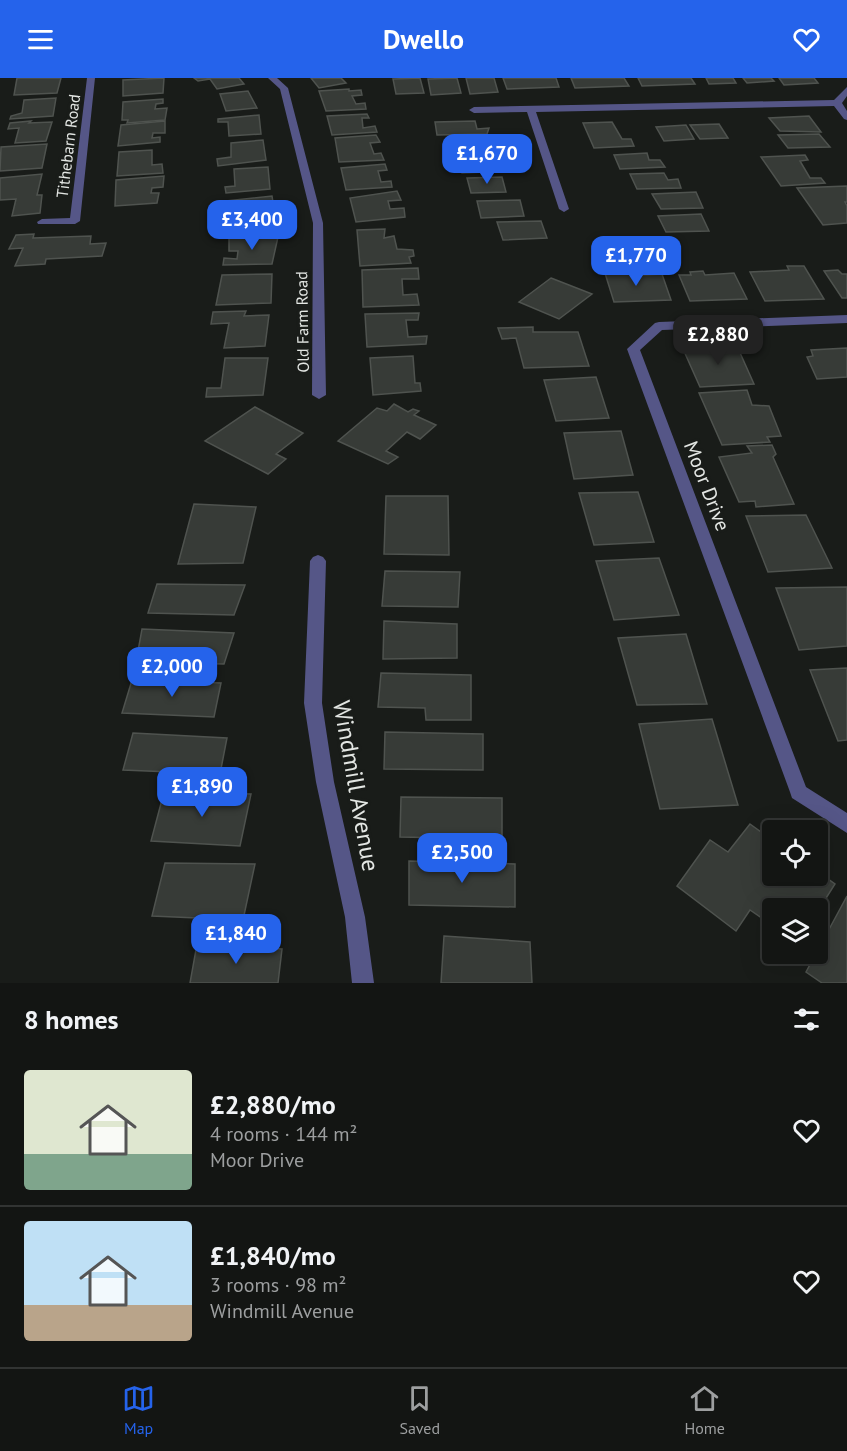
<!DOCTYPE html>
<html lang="en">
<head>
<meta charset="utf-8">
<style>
	:root { --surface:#131513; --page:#1c1e1c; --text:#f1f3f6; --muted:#9d9fa0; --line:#323433; --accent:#2563eb }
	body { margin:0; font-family:"PT Sans",sans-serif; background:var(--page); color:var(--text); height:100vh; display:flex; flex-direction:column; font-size:22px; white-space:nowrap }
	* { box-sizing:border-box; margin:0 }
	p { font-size:20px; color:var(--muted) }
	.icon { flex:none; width:33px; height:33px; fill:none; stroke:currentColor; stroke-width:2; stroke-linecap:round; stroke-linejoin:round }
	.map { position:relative; height:905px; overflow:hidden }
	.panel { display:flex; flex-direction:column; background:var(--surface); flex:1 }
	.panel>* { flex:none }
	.controls { position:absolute; left:762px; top:742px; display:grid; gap:12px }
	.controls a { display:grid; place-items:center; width:66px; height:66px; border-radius:6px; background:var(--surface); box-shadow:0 6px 24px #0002,0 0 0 2px var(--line); font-size:30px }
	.price { position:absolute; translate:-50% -51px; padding:0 14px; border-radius:12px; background:var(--accent); color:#fff; font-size:20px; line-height:39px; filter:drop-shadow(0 2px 3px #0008) }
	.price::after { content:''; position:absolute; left:50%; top:36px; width:18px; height:14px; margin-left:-9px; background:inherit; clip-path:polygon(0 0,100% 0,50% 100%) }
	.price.selected { background:#222; color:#fff }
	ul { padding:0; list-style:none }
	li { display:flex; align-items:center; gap:18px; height:150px; padding:0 24px }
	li+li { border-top:2px solid var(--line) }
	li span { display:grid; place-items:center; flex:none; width:168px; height:120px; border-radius:6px; color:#555 }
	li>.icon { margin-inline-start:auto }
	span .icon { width:72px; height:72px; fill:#fffc; stroke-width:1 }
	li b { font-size:26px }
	h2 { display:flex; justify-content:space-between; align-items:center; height:72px; padding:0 24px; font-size:26px }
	header { display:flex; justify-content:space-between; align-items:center; height:78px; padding:0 24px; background:var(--accent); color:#fff; font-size:27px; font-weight:700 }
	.tabs { display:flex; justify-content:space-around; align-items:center; height:84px; border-top:2px solid var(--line); background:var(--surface); font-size:16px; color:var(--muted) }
	.tabs a { display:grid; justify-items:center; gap:3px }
	.tabs .selected { color:var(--accent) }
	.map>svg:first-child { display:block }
	.building { fill:#373b37; stroke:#4f534f; stroke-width:1.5 }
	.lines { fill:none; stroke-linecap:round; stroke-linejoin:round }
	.minor { fill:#555687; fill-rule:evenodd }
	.labels { text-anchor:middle; stroke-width:6; stroke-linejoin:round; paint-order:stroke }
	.far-street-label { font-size:16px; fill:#e3e6e3; stroke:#191c19 }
	.street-label { font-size:20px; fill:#e3e6e3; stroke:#191c19 }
	.near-street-label { font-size:24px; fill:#e3e6e3; stroke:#191c19 }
</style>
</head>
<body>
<header><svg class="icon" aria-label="menu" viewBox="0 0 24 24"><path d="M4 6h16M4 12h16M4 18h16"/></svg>Dwello<svg class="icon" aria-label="heart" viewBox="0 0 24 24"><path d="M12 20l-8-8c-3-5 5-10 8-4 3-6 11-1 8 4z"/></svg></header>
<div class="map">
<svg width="847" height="905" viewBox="0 0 847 905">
	<rect width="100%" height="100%" fill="#191c19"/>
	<!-- building -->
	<g class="building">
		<path d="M17,0H61L57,15L14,17Z"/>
		<path d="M164,0L163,15L123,18V2Z"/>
		<path d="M194,0H239L244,6L217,11L210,1L198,3Z"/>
		<path d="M311,0H341L346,5L319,10Z"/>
		<path d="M420,0L424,15L396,16L393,1Z"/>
		<path d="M457,0L461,15L431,17L428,1Z"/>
		<path d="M466,0H494L498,14L470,16Z"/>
		<path d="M503,0H556L559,9L507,11Z"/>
		<path d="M571,0H624L629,8L575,10Z"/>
		<path d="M638,0H691L695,6L642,8Z"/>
		<path d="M706,0H733L736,5L709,6Z"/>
		<path d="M743,0H771L774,3L747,5Z"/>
		<path d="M779,0H814L818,5L784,7Z"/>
		<path d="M349,11V13L361,12L362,17L352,18L356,26L365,25L366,31L326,33L319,13Z"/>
		<path d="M248,13L257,30L226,33L220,16Z"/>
		<path d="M56,20L53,38L10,41L11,38L22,35L24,22Z"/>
		<path d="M163,21V25L156,26L155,31L167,30L165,42L127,45L128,42H122L123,24Z"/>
		<path d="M367,36L369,40H362L363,50L375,48L377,54L332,57L327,38Z"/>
		<path d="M259,37L261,56L229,58L228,44H218V41Z"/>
		<path d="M809,38L821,54L780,53L769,40Z"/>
		<path d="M31,43L29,45L52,44L46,63L15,65L19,50L8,51L10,45Z"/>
		<path d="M165,43V55H153L152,60L160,59V64L118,68L121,47Z"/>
		<path d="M475,43L477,51L489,50L487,56L437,57L435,44Z"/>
		<path d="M612,44L622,61H631L634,68L594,70L583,45Z"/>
		<path d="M719,46L728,60L700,61L690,47Z"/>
		<path d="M686,47L694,61L664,63L656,49Z"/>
		<path d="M819,56L830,69L788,70L778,57Z"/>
		<path d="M376,57L380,64L370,65L374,76L381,75L384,82L339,84L335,60Z"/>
		<path d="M487,61L491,74L458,75L454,62Z"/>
		<path d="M263,62L266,82L218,88L217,81L231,79V65Z"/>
		<path d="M47,66L42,90L0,93L1,69Z"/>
		<path d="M152,72V87L162,86L163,95L117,98L119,74Z"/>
		<path d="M647,75L649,82H660L665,89L620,91L614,77Z"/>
		<path d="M805,77L808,82L800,83L810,100H821L825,105L781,108L761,79Z"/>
		<path d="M492,79L495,88L506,87L508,93L462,95L458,80Z"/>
		<path d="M385,86L387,92L378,93L381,104L391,103L392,109L346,112L341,90Z"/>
		<path d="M268,89L270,111L226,115L225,109L235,108L234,91Z"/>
		<path d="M664,95L668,102L678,101L681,110L637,111L630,96Z"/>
		<path d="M42,96L37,117H42L40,135L12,138L16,121L0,122V100Z"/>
		<path d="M164,98L163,109L152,110L151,115H159L157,125L115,128L116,102Z"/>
		<path d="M502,99L506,114L471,115L467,100Z"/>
		<path d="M847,108V124H845L847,128V145L823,147L797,110Z"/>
		<path d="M397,113L401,122L388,123L390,131L404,130L405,139L356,144L350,120Z"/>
		<path d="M696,114L703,130L661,131L652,116Z"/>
		<path d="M272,118L276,142L242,146L237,126L225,128L226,123Z"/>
		<path d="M520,122L524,138L481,140L477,123Z"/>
		<path d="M701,136L709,153L666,154L658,138Z"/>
		<path d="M541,143L547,160L503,162L497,144Z"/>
		<path d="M385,151L384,160L394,158L397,171L413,172L414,178L409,179L411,185L360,188L357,152Z"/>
		<path d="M34,156L33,160L91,158L90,166L106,165L102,178L46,181L45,186L15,188L23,170L9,171L16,157Z"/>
		<path d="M278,159L272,186L223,187L224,180L237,181L238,173H229V160Z"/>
		<path d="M787,188H804L824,221L765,223L750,194L789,192Z"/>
		<path d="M418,190L419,201H402L403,217L417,216L419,227L363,229L362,192Z"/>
		<path d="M617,190L626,191L631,194L632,198L662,196L671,222L614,224L604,192Z"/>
		<path d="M838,192L842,196H847V220H842L824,193Z"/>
		<path d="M703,193L705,197L734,195L747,221L690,223L679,197H691L690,194Z"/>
		<path d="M272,196L271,225L216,227L222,197Z"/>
		<path d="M551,200L592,216L559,241L519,224Z"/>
		<path d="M246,233L244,238L269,237L265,268L224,270L229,245L211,246L213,234Z"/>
		<path d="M419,235L418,242H406L408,259L427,258L426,266L367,269L365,236Z"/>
		<path d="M533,249V254H578L589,288L524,290L516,260L502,261L498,250Z"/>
		<path d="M737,268L754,306L700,309L683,271Z"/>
		<path d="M847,270V299L817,301L807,279L813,278L811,272Z"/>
		<path d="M413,278L415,305H420L421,313L373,317L370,280Z"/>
		<path d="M225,280H268L263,317L206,319L207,310H221Z"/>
		<path d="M596,299L609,340L556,343L544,302Z"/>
		<path d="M747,312L752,327L769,328L781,358L767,359L770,364L722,367L699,315Z"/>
		<path d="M394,326L408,334L413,331L419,333L414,337L436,347L420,361L407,354L386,373L398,379L388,386L338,363L377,330L387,333Z"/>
		<path d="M255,329L303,355L276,376L286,381L268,396L205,363Z"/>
		<path d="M621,353L633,397L574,401L564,355Z"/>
		<path d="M772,367L776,376L773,379L794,426L756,429L755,423L739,424L719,379L752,375L747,368Z"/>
		<path d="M638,414L654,464L594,467L579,415Z"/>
		<path d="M386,418H448L449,477L384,476Z"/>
		<path d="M194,426L256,429L243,485L178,486Z"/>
		<path d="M806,437L832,490L768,494L746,438Z"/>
		<path d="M659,480L679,537L614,542L596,483Z"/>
		<path d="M385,493L460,494L458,529L382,528Z"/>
		<path d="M157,506L245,507L234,537L148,535Z"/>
		<path d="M847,509V568L799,572L776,510Z"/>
		<path d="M384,543L457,546V580L383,581Z"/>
		<path d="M142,551L234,555L224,586L136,584Z"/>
		<path d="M686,556L707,626L637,627L618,560Z"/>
		<path d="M847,590V662L838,663L810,592Z"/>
		<path d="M381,595L471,597V642H426L425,630L378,629Z"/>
		<path d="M132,602L221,605L214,639L122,635Z"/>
		<path d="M712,641L738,727L660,731L639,646Z"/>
		<path d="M385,654L483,656V692L384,691Z"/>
		<path d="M133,655L227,660L220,696L123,692Z"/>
		<path d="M164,714L251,716L240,768L151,763Z"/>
		<path d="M401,719L502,720V761L400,759Z"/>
		<path d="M750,746L772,762V798H818V794L835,806L818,833V831H772V847L750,832L736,853L677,808L710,762L728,774Z"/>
		<path d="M409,783L515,786V829L409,827Z"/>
		<path d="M165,785L255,786L243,842L152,838Z"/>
		<path d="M847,818V905H822L806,894Z"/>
		<path d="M444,858L530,864L532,905H441Z"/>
		<path d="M197,866L282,871L278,905H190Z"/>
	</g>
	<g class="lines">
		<!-- minor -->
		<g class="minor">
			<path d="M87,0H95L80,143L75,146H38L37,144L42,141L70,140Z"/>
			<path d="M268,0H277L288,10L323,145L326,317L319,321L312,317L313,145L280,11Z"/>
			<path d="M847,9V18L842,25L847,33V42L844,41L834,28L536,34L569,131L564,134L559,131L527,34L474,35L469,32L474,29L834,22Z"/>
			<path d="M847,237V245L662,252L640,272L806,709L847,735V755L792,720L790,714L627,271L655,245L659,244Z"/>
			<path d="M318,477L323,479L326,483L322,625L334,704L365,839L374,905H352L345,839L316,704L304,625L310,483L313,479Z"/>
		</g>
	</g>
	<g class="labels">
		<!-- far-street labels -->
		<g class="far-street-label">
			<text transform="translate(68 68) rotate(-83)" y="6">Tithebarn Road</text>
			<text transform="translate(302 244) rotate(-91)" y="6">Old Farm Road</text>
		</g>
		<!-- street labels -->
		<g class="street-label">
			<text transform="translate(707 408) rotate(69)" y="7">Moor Drive</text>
		</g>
		<!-- near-street labels -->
		<g class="near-street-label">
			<text transform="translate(356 708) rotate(80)" y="8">Windmill Avenue</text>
		</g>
	</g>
</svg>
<div class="controls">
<a><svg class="icon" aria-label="locate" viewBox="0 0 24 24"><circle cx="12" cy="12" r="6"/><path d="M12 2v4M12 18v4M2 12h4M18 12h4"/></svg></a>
<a><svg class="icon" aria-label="layers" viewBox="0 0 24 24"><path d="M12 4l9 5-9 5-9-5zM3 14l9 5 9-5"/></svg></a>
</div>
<b class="price" style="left:487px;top:107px">£1,670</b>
<b class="price" style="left:252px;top:173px">£3,400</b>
<b class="price" style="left:636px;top:209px">£1,770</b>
<b class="price selected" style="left:718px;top:288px">£2,880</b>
<b class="price" style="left:172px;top:620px">£2,000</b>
<b class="price" style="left:202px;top:740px">£1,890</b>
<b class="price" style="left:462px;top:806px">£2,500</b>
<b class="price" style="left:236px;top:887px">£1,840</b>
</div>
<section class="panel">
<h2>8 homes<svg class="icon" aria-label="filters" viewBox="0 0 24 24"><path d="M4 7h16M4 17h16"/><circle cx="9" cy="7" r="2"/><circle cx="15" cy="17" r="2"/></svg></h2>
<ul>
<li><span style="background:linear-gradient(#dfe7d0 70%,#7fa58c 0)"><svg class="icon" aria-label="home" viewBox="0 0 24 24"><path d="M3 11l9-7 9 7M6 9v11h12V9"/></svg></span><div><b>£2,880/mo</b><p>4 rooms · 144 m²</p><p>Moor Drive</p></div><svg class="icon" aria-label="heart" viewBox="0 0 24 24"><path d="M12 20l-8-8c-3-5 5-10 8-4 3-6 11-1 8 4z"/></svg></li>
<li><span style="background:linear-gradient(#bfe0f5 70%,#b9a48a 0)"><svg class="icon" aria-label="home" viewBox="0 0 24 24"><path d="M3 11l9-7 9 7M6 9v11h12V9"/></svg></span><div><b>£1,840/mo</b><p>3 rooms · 98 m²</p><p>Windmill Avenue</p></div><svg class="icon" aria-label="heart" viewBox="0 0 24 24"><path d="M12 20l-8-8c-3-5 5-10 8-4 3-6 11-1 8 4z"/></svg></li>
</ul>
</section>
<nav class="tabs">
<a class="selected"><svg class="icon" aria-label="map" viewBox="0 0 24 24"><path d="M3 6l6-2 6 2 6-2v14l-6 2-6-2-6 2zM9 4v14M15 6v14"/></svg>Map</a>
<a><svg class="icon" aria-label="saved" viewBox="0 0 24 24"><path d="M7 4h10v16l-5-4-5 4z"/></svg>Saved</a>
<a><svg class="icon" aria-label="home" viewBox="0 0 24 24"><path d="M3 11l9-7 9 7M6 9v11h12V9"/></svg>Home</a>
</nav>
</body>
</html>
